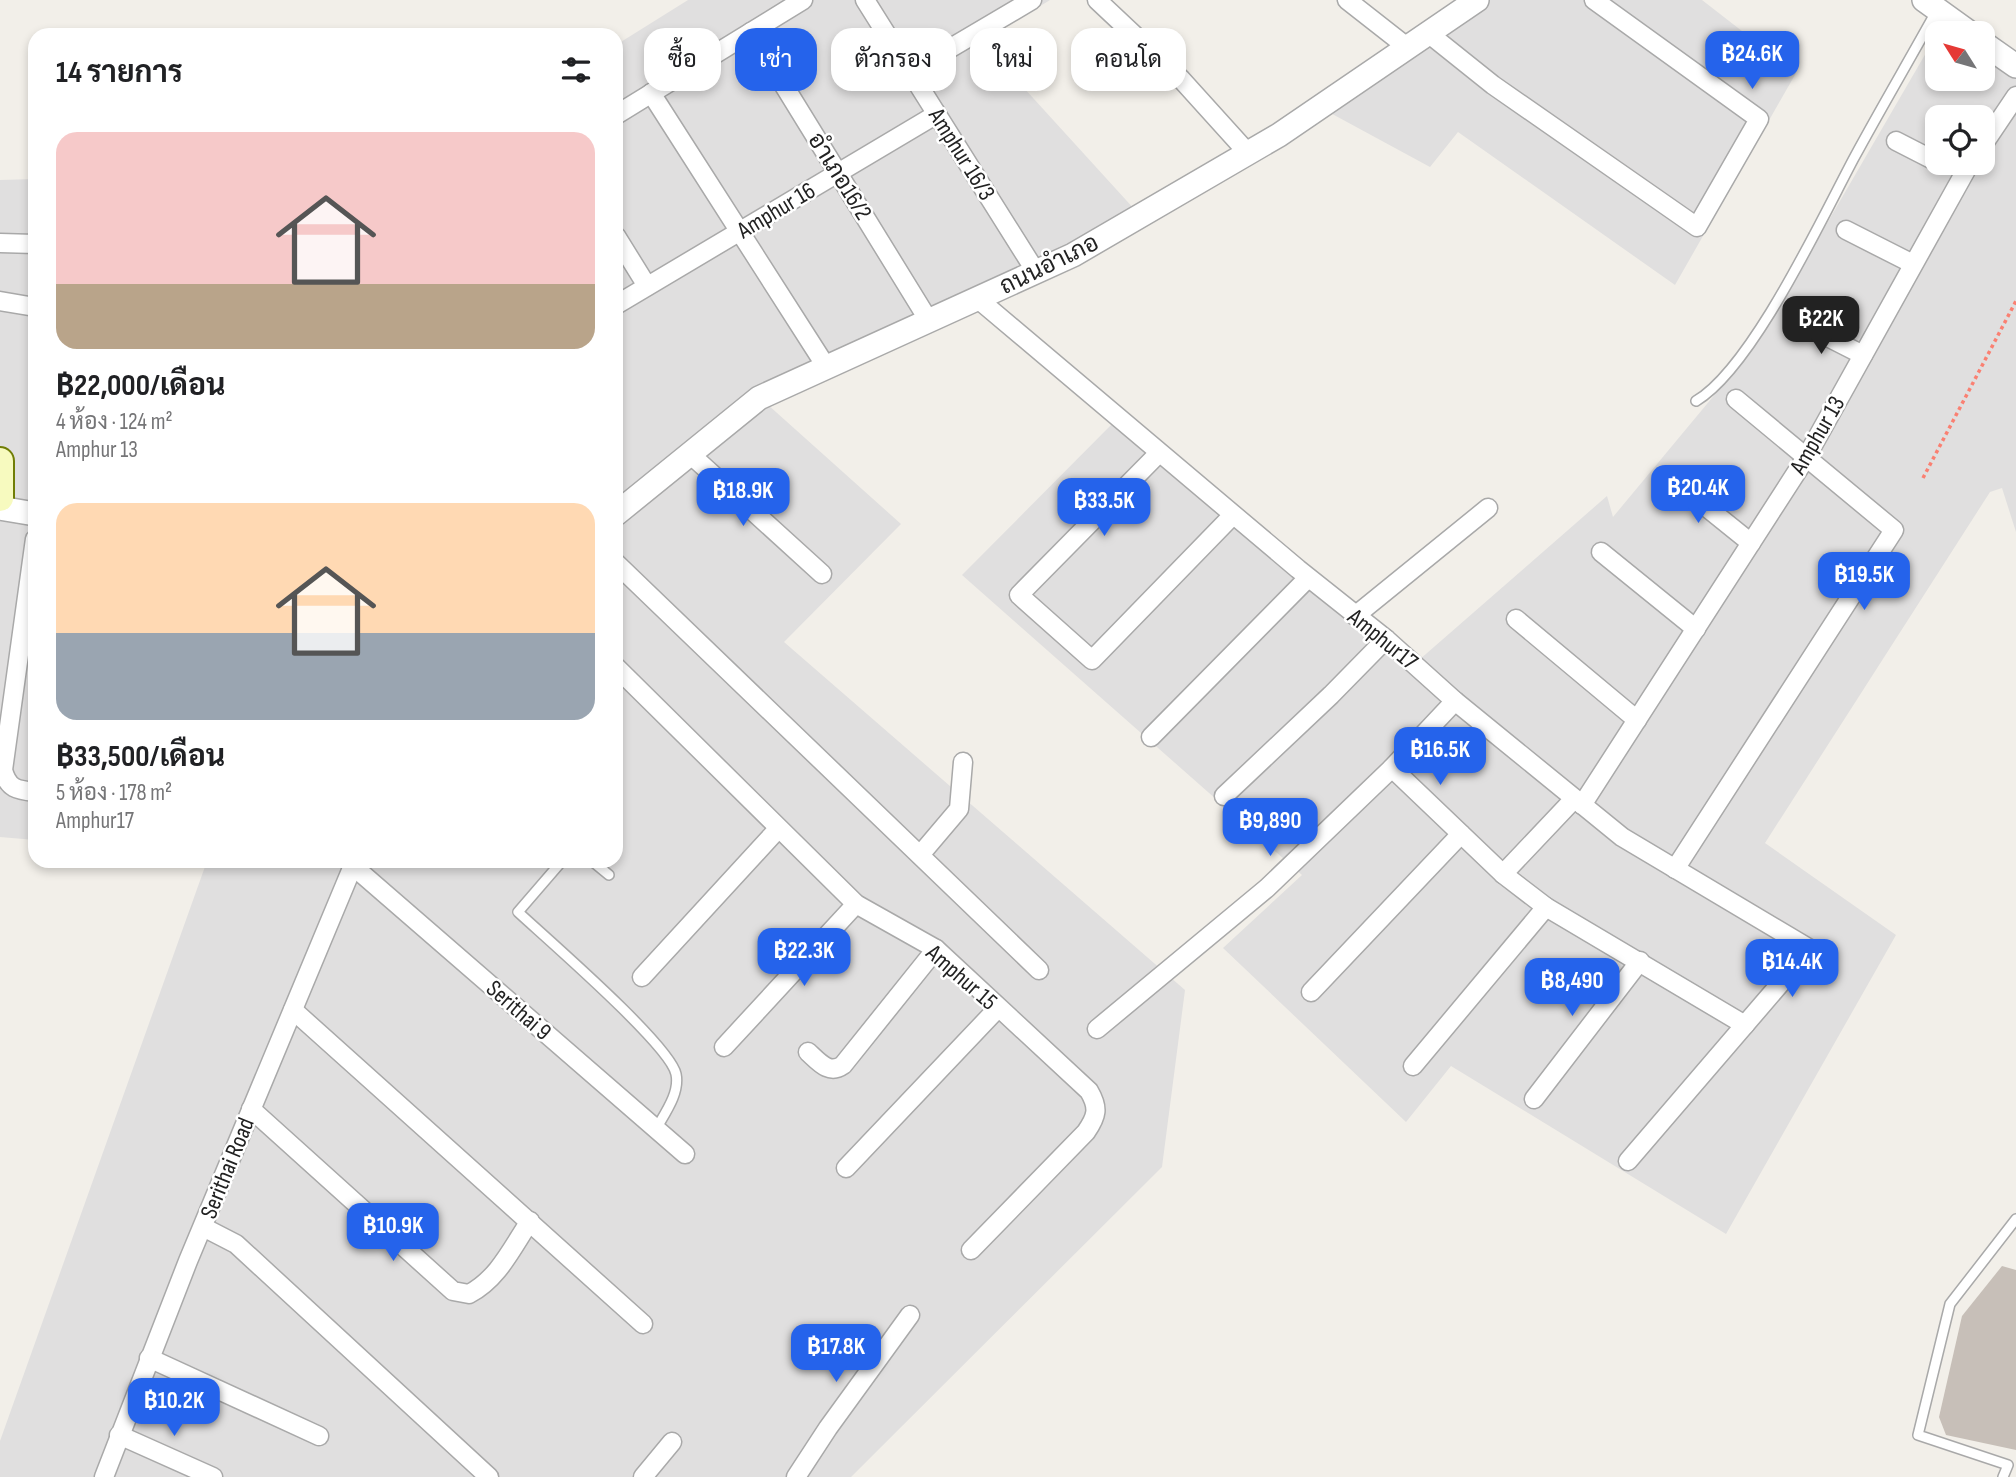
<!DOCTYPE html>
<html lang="th">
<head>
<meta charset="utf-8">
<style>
	:root { --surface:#fff; --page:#f6f6f6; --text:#202124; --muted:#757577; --accent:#2563eb }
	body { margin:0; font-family:"Sofia Sans Condensed",Sarabun,sans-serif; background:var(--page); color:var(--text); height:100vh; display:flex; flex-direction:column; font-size:26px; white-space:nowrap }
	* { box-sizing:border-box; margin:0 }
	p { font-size:23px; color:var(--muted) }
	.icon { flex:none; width:38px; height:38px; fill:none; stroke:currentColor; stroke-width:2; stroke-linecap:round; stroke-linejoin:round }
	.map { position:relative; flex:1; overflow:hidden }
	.panel { position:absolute; left:28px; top:28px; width:595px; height:840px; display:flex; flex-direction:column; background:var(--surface); border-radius:21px; box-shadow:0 4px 10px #0003 }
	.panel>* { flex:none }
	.hud { position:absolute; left:644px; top:28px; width:665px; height:63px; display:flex; gap:14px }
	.needle { width:46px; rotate:307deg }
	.fabs { position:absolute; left:1925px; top:21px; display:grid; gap:14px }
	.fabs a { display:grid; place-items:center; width:70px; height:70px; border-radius:14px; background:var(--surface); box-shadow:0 4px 10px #0003; font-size:35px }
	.price { position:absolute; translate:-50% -60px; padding:0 16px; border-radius:14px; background:var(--accent); color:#fff; font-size:23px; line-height:46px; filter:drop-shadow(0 2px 4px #0008) }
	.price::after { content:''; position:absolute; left:50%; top:42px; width:21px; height:16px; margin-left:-10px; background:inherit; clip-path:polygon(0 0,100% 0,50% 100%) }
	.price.active { background:#222; color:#fff }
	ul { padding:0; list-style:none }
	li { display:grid; align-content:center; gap:14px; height:371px; padding:0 28px }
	li span { display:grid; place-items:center; height:217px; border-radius:21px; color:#555 }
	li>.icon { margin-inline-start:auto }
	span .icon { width:126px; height:126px; fill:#fffc; stroke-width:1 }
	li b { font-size:30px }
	h2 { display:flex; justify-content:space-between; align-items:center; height:84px; padding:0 28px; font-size:30px }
	.chip { padding:0 24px; border-radius:21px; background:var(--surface); box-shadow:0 4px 10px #0003; font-size:24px; line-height:63px }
	.chip.active { background:var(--accent); color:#fff }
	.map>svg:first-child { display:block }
	.residential { fill:#e0dfdf; fill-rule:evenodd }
	.building { fill:#c7bfb8 }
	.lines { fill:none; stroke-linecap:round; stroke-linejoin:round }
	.service-casing { stroke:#a9a9a9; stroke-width:12 }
	.minor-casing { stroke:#a9a9a9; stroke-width:21 }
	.tertiary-casing { stroke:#a9a9a9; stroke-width:26 }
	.secondary-casing { stroke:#707d05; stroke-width:30 }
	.path { stroke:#fa8072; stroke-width:3.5; stroke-dasharray:3.5 3.5; stroke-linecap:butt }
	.service { stroke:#fff; stroke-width:9 }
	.minor { stroke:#fff; stroke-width:18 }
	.tertiary { stroke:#fff; stroke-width:23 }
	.secondary { stroke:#f7fabf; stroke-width:26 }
	.labels { text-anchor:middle; stroke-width:5; stroke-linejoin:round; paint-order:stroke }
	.street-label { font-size:24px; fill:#222; stroke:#fff }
</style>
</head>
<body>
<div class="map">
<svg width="2016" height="1477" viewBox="0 0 2016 1477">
	<rect width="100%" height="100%" fill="#f2efe9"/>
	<!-- residential -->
	<g class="residential">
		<path d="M688,0H1050L982,42L1136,211L1070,253L757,395L901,524L784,642L1185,990L1162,1167L851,1477H0V1441L207,861H616V45Z"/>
		<path d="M1482,0H1702L1796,73L1675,285L1458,132L1430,167L1323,109Z"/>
		<path d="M1937,34V79H1983V47L2016,70V532L2002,488L1990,492L1765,843L1896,935L1726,1234L1451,1066L1406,1122L1223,948L1302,875L962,575L1115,421L1411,667L1607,496L1613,517L1736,369L1783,299ZM1937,117H1983V163H1937Z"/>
		<path d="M35,179V840L0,837V180Z"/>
	</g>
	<!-- building -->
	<path class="building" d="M2002,1266L2016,1270V1450L1946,1435L1939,1417L1962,1316Z"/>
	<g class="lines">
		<!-- service casing -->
		<g class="service-casing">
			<g id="service">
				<path d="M1696,401C1752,368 1821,220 1854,158C1881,108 1910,59 1937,10"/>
				<path d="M562,861L518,912C546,938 670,1045 676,1074C680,1093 665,1113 656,1129"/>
				<path d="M592,861L609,875"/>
				<path d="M2003,1477L2008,1465L1918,1435L1950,1304L2016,1219"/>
			</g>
		</g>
		<!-- minor casing -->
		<g class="minor-casing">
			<g id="minor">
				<path d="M865,0L1036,272"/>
				<path d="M1097,0L1181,79L1247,152"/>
				<path d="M1347,0L1407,47"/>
				<path d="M751,32L929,321"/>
				<path d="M1428,33L1493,85L1697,227L1759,119L1594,0"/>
				<path d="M910,72L1032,0"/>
				<path d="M651,93L827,368"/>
				<path d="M616,115L803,0"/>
				<path d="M1896,141L1937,162"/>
				<path d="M1983,145L2016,96"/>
				<path d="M1846,230L1913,264"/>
				<path d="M616,236L647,286"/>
				<path d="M0,243L35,244"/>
				<path d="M978,299L1298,569L1386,639L1455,701L1622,837L1810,949L1628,1161"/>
				<path d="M0,301L35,307"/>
				<path d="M616,305L937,114"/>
				<path d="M1796,321L1863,355"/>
				<path d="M1159,453L1019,595L1092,660L1233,515"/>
				<path d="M690,454L822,574"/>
				<path d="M1669,477L1751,543"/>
				<path d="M35,539L3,770C8,789 17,790 35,792"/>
				<path d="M1601,552L1696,629"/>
				<path d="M616,563L1039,970"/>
				<path d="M1355,616L1488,508"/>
				<path d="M1516,619L1637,720"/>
				<path d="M616,667L856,904L936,949L1089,1091C1099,1108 1097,1116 1086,1132L971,1250"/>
				<path d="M1151,737L1308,578"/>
				<path d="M1392,768L1503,874L1546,907L1745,1025"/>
				<path d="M1224,796L1331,695L1386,639"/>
				<path d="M1582,805L1807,456L1970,163"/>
				<path d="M920,855L959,809L963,762"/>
				<path d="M353,866L685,1154"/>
				<path d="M1675,869L1894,530L1736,399"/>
				<path d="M1503,874L1574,799"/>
				<path d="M642,977L778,829"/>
				<path d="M1311,992L1461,834"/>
				<path d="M293,1010L643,1324"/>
				<path d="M1097,1029L1267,888L1392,768L1455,701"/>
				<path d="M724,1047L856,904"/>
				<path d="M808,1052C819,1062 829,1075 843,1065L936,949"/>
				<path d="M1413,1066L1546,907"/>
				<path d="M1534,1099L1640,961"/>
				<path d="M251,1109L453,1291L469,1294C498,1279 512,1248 530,1221"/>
				<path d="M846,1168L998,1008"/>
				<path d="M203,1227L236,1244L489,1477"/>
				<path d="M149,1358L319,1436"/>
				<path d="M119,1435L213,1477"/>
				<path d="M104,1477L188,1261L355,861"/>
				<path d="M643,1477L672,1442"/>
				<path d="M796,1477L828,1428L910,1315"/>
			</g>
		</g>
		<!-- tertiary casing -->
		<g class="tertiary-casing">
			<g id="tertiary">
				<path d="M1924,0L1970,33"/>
				<path d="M1983,43L2016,66"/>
				<path d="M0,508L35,514"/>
				<path d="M616,514L759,398L1073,255L1279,135L1477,0"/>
			</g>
		</g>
		<!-- secondary casing -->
		<g class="secondary-casing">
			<path id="secondary" d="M0,461V498"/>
		</g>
		<!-- path -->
		<path class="path" d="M1923,478L2016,301"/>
		<!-- service -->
		<use href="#service" class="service"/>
		<!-- minor -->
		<use href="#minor" class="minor"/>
		<!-- tertiary -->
		<use href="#tertiary" class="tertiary"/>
		<!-- secondary -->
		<use href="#secondary" class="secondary"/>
	</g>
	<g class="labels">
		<!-- street labels -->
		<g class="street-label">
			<text transform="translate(962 154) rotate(58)" y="8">Amphur 16/3</text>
			<text transform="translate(840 176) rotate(58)" y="8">อำเภอ16/2</text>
			<text transform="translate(776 210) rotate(-31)" y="8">Amphur 16</text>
			<text transform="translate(1049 264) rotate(-26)" y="8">ถนนอำเภอ</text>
			<text transform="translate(1817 435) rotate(-60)" y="8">Amphur 13</text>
			<text transform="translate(1383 639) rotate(39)" y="8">Amphur17</text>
			<text transform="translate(962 977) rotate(41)" y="8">Amphur 15</text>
			<text transform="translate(519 1010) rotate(41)" y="8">Serithai 9</text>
			<text transform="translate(227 1168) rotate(-68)" y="8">Serithai Road</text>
		</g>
	</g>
</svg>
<div class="fabs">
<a><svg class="needle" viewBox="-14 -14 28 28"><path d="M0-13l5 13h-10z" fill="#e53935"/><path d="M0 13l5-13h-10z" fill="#757577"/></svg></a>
<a><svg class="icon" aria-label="locate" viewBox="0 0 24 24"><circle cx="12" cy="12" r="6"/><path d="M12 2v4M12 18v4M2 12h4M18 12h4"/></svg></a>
</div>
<b class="price" style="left:1752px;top:91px">฿24.6K</b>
<b class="price active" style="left:1821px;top:356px">฿22K</b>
<b class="price" style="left:1698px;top:525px">฿20.4K</b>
<b class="price" style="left:743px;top:528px">฿18.9K</b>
<b class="price" style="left:1104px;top:538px">฿33.5K</b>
<b class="price" style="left:1864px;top:612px">฿19.5K</b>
<b class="price" style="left:1440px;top:787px">฿16.5K</b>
<b class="price" style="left:1270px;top:858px">฿9,890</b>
<b class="price" style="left:804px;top:988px">฿22.3K</b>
<b class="price" style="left:1792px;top:999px">฿14.4K</b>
<b class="price" style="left:1572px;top:1018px">฿8,490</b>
<b class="price" style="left:393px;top:1263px">฿10.9K</b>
<b class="price" style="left:836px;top:1384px">฿17.8K</b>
<b class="price" style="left:174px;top:1438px">฿10.2K</b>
<div class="hud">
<a class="chip">ซื้อ</a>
<a class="chip active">เช่า</a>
<a class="chip">ตัวกรอง</a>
<a class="chip">ใหม่</a>
<a class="chip">คอนโด</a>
</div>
<section class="panel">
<h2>14 รายการ<svg class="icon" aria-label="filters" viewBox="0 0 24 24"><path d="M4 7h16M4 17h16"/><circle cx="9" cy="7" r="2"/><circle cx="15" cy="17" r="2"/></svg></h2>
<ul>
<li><span style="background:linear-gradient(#f6c9c9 70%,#b9a48a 0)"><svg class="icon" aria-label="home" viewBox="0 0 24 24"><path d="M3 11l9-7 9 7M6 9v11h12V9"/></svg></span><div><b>฿22,000/เดือน</b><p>4 ห้อง · 124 m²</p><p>Amphur 13</p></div></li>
<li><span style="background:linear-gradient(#ffd9b3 60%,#9aa5b1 0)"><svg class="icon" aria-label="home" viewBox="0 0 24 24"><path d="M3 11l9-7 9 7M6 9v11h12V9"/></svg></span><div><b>฿33,500/เดือน</b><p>5 ห้อง · 178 m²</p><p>Amphur17</p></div></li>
</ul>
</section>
</div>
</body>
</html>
